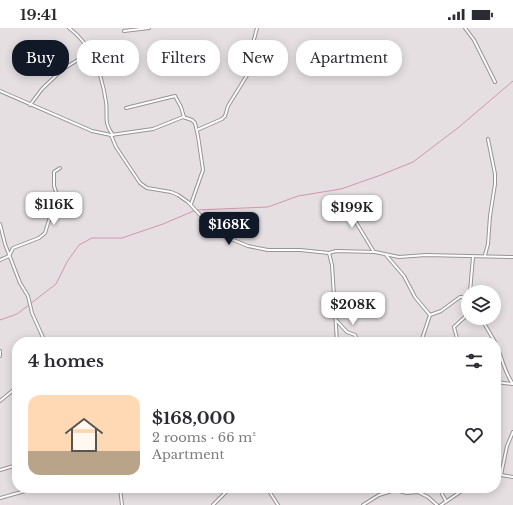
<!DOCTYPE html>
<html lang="en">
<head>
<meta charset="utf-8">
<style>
	:root { --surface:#fff; --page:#f2f2f3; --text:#2b2b33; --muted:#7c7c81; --line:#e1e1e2; --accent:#111827 }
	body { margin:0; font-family:"Libre Baskerville",serif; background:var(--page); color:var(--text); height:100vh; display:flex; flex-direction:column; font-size:15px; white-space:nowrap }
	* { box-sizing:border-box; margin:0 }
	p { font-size:13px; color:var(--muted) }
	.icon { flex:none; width:22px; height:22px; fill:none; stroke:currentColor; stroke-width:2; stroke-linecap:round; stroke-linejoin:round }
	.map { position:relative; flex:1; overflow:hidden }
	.details { position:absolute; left:12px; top:309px; width:489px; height:156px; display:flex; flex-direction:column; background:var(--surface); border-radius:16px; box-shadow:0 2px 10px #0003 }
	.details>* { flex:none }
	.hud { position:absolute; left:12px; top:12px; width:489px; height:36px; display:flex; gap:8px }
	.fabs { position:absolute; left:461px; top:257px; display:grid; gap:8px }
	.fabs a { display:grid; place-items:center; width:40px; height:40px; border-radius:50%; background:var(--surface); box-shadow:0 2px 10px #0003; font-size:20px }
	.price { position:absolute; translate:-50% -34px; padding:0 9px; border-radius:8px; background:#fff; color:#222; font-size:13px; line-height:26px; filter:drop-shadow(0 1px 2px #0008) }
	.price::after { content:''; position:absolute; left:50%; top:24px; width:12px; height:9px; margin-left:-6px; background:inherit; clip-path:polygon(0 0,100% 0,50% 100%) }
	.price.on { background:var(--accent); color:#fff }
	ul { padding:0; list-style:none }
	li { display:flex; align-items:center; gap:12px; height:100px; padding:0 16px }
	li+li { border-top:1px solid var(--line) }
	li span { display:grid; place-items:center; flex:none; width:112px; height:80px; border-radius:12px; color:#555 }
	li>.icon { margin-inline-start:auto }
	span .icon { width:48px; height:48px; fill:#fffc; stroke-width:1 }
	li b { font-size:17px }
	h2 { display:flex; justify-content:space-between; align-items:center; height:48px; padding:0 16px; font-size:17px }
	.chip { padding:0 14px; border-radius:16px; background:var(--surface); box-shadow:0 2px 10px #0003; font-size:14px; line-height:36px }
	.chip.on { background:var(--accent); color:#fff }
	.status { display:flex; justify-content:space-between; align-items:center; height:28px; padding:0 20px; background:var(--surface); direction:ltr }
	.status svg { height:11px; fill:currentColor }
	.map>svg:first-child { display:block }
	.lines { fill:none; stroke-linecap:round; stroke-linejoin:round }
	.stream { stroke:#d494b0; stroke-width:1 }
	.street-casing { stroke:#999395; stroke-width:4 }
	.street { stroke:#fff; stroke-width:2 }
</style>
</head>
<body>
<div class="status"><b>19:41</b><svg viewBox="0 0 49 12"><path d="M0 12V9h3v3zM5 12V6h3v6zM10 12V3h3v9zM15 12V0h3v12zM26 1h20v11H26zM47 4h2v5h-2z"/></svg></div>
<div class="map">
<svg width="513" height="477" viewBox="0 0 513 477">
	<rect width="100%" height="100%" fill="#e5dfe2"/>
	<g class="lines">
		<!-- stream -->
		<path class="stream" d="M0,292L17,286L56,256L67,234L79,217L92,210H122L163,196L196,182L268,179L298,168L341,161L381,147L413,134L459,99L513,53"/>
		<!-- street casing -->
		<g class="street-casing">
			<g id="street">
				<path d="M69,0C92,17 102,47 106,74C108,88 103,94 113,107"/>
				<path d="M465,0L474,12L495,54"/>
				<path d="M124,3L149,0"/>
				<path d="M0,63L92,103L111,107L116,119L140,155L147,160L171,164L178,167L188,174L202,189L226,209L248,218L268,222H300L329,225L336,223L375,224L399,229L426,227L513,229"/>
				<path d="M30,77L42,61L63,41L91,24"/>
				<path d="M126,80L175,68L181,79L184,89"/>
				<path d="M197,102L222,91L225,88L228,78L249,44L252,19L257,0"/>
				<path d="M111,107L153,101L183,89L192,92L195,95L198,108L203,142L191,176"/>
				<path d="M346,169L354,191L374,224"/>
				<path d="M0,196L5,216L20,255L28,268L32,285L45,314"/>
				<path d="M329,225L332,237L337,314"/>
				<path d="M386,227L404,248L415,269L430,287L441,283L460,269H462L468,273"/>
				<path d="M485,227L488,216L490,188L495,156V146L488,111"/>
				<path d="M0,232L9,228L13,220L39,210L45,205L57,167L54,158V144L60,140"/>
				<path d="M470,264L473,229"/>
				<path d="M464,270L468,267"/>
				<path d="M481,290L495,314"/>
				<path d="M336,292L347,304L355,307L358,314"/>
				<path d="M421,314L430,287"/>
				<path d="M458,314L454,299L468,286"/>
				<path d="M496,316C502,329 504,344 513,356"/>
				<path d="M0,323V328"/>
				<path d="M496,354L513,356"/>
				<path d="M0,373L17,359"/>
				<path d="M0,442L17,437"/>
				<path d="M501,447L507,418L513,404"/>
				<path d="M496,449L501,447L513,449"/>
				<path d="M120,460L122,477"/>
				<path d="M267,460L278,477"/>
				<path d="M443,460L442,466L446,473"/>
				<path d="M0,470L36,460"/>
				<path d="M213,477L230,460"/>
				<path d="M363,477L379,467L395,462L407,465L418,464L428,469L437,477"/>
				<path d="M441,477L466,460"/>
			</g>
		</g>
		<!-- street -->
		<use href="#street" class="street"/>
	</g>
</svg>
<div class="fabs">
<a><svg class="icon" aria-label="layers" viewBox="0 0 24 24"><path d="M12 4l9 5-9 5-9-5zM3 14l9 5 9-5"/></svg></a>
</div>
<b class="price" style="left:54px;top:198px">$116K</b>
<b class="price" style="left:352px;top:201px">$199K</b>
<b class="price on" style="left:229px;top:218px">$168K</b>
<b class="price" style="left:353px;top:298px">$208K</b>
<div class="hud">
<a class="chip on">Buy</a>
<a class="chip">Rent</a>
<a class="chip">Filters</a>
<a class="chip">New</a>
<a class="chip">Apartment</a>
</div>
<section class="details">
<h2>4 homes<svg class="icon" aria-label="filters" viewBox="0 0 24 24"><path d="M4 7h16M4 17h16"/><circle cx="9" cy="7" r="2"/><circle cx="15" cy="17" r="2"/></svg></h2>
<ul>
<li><span style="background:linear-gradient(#ffd9b3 70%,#b9a48a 0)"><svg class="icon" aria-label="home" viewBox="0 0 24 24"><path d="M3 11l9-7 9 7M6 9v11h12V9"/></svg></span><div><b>$168,000</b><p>2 rooms · 66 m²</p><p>Apartment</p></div><svg class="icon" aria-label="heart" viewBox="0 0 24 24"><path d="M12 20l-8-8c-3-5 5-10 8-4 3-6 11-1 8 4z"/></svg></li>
</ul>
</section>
</div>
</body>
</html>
